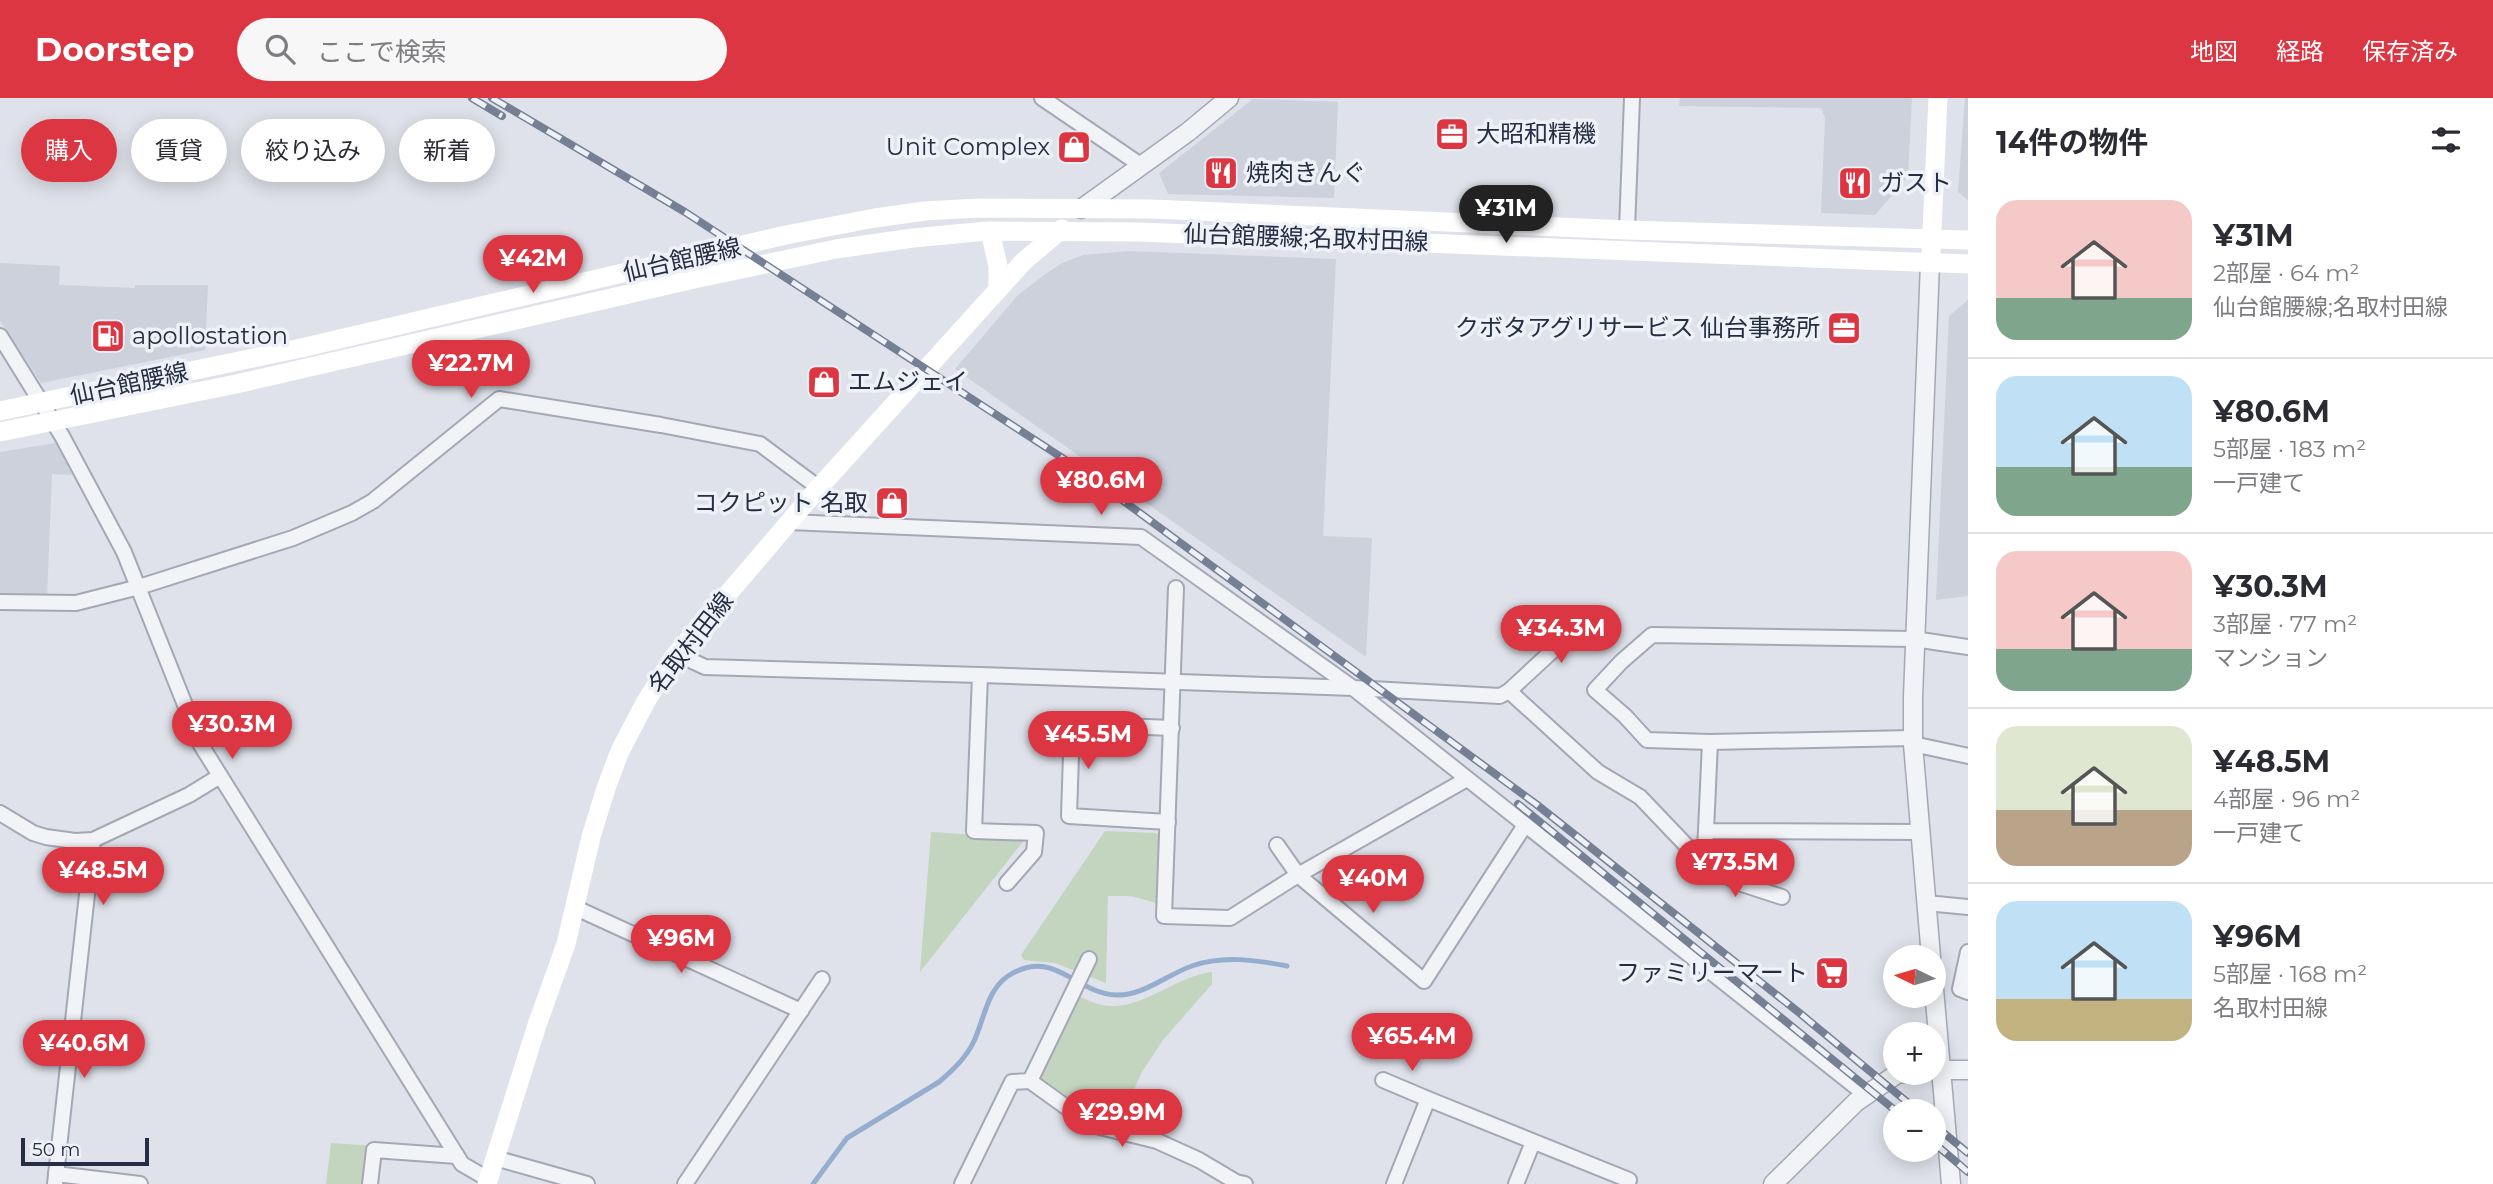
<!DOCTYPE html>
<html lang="ja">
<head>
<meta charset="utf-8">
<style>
	:root { --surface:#fff; --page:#f7f7f7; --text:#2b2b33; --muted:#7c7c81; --line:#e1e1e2; --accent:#dd3643 }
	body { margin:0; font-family:Montserrat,"Noto Sans JP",sans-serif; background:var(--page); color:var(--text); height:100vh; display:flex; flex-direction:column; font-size:26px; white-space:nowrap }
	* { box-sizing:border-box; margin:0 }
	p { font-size:23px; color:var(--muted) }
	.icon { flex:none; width:38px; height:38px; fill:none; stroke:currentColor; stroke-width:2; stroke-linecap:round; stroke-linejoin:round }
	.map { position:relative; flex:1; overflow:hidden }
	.drawer { display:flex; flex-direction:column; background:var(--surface); width:525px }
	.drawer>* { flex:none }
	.banner { position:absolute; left:21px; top:21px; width:665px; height:63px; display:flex; gap:14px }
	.needle { width:46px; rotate:275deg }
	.buttons { position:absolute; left:1883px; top:847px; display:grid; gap:14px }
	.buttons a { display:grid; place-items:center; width:63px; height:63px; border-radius:50%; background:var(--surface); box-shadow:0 4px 18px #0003; font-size:35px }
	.scale { position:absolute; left:21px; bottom:18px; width:128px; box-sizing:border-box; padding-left:7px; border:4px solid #262e43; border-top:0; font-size:19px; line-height:24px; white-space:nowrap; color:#262e43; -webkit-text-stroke:5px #eef1f7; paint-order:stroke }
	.price { position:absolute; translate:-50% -60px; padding:0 16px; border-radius:24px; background:var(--accent); color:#fff; font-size:23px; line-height:46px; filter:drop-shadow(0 2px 4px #0008) }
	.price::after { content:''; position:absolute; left:50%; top:42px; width:21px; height:16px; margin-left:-10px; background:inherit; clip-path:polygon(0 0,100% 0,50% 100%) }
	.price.current { background:#222; color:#fff }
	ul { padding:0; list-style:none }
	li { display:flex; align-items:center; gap:21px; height:175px; padding:0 28px }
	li+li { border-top:2px solid var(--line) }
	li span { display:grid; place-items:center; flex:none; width:196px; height:140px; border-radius:21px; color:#555 }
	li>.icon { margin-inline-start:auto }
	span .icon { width:84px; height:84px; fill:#fffc; stroke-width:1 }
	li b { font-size:30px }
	h2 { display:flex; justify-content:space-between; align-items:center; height:84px; padding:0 28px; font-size:30px }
	.tag { padding:0 24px; border-radius:32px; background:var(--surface); box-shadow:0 4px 18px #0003; font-size:24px; line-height:63px }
	.tag.current { background:var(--accent); color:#fff }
	header { display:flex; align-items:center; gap:42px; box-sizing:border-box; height:98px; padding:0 35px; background:var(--accent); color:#fff }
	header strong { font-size:33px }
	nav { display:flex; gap:38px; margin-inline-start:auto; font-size:24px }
	.search { width:490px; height:63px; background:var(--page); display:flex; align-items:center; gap:18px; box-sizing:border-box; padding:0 24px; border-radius:38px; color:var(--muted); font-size:26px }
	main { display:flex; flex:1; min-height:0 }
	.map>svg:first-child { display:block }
	.built { fill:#ccd1dc }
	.green { fill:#c3d5bf }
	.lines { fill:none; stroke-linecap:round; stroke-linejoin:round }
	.stream { stroke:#95adce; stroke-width:5 }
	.minor-casing { stroke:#a4a8b5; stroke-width:18 }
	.tertiary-casing { stroke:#a4a8b5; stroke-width:21 }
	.minor { stroke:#f2f3f7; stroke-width:14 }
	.tertiary { stroke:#f2f3f7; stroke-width:18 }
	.secondary { stroke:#fff; stroke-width:19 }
	.rail-casing { stroke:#768095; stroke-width:8 }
	.rail { stroke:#eef1f7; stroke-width:5; stroke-dasharray:16; stroke-linecap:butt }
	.labels { text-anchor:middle; stroke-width:7; stroke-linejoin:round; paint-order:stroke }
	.poi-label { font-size:24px; fill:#262e43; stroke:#eef1f7; text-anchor:start }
	.street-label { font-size:24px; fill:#262e43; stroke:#eef1f7 }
</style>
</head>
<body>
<header>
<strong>Doorstep</strong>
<div class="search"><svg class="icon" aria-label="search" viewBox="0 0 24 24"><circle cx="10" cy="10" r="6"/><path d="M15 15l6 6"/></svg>ここで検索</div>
<nav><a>地図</a><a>経路</a><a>保存済み</a></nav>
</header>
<main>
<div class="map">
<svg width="1968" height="1086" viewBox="0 0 1968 1086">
	<rect width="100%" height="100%" fill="#dfe2ea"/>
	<!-- built -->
	<g class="built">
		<path d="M1680,0H1912L1908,79L1875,117L1821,115L1825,20L1821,10L1679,8Z"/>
		<path d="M1965,0H1968V102L1958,94Z"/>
		<path d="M1253,1L1338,4L1334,100L1168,96L1159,75Z"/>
		<path d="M1130,153L1336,161L1323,438L1372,440L1366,559L955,271L1018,197L1044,177L1062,165L1083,157Z"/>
		<path d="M0,165L60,168L59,187L135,190V187H208L205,252L41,285L0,223Z"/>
		<path d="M1968,202V498L1936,502L1949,218Z"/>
		<path d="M56,345L72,377L52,376L47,501L0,499V354Z"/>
	</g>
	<!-- green -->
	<g class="green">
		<path d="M1105,733L1156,735L1160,738L1156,805L1131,798H1108L1106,885L1055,865L1024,862L1021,857Z"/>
		<path d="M931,734L1026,740L920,874Z"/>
		<path d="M1212,874V886L1163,942L1142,974L1117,1028C1080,1018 1069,1001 1039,981L1078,898C1090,903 1101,909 1115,908C1147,907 1178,878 1212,874Z"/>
		<path d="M331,1045L376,1048L366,1086H326Z"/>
	</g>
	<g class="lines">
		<!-- stream -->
		<path class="stream" d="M813,1086L847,1040L939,984C953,972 966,960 974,943C984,922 987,892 1008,878C1054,848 1075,896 1117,897C1143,898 1168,876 1192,868C1223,857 1256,862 1287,868"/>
		<!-- minor casing -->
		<g class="minor-casing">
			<g id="minor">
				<path d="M1042,0L1142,68"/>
				<path d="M1627,132L1632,0"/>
				<path d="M0,238L62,338L124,454L201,647L462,1066L488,1081"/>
				<path d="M789,424L1141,439L1353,590L1500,598L1509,593L1598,674L1640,699L1704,766L1706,733"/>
				<path d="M1176,490L1164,818L1230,820L1298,777L1277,747"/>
				<path d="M0,504L76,505L139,489L293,440L352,415L373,403L499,301L661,327L760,346L819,390"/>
				<path d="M677,556L705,569L980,577L974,733L1036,735L1034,754L1007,785"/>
				<path d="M980,577L1353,590L1866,997"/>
				<path d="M1509,593L1591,517"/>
				<path d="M1913,640L1710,644L1647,642L1625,618L1595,592L1621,564L1652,537L1914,541L1968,549"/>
				<path d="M1710,644L1706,733L1920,734"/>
				<path d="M1913,646L1968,658"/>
				<path d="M1467,681L1298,777L1424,883L1525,727"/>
				<path d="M0,715L33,735L46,739L75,743L93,742L189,697L220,678"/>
				<path d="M1168,724L1069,718L1072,626L1172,630"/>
				<path d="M1704,766L1742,786L1782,799"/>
				<path d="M1926,805L1968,809"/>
				<path d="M576,810L801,913"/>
				<path d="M1968,854L1960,891L1968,894"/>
				<path d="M1383,982L1428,1001"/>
				<path d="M1030,983L1073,1014L1100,1029L1157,1043L1199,1062L1236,1084L1245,1086"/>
				<path d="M495,1060L587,1086"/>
				<path d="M56,1076L140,1086"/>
				<path d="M55,1086L93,742"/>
				<path d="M370,1086L374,1052L457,1058"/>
				<path d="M685,1086L822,881"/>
				<path d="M962,1086L1012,984L1030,983L1089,861"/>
				<path d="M1394,1086L1428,1001L1629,1082L1627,1086"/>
				<path d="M1516,1086L1533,1044"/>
			</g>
		</g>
		<!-- tertiary casing -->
		<g class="tertiary-casing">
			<g id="tertiary">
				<path d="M1081,111L1188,34L1229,0"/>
				<path d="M1930,165L1913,599V646L1931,859"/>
				<path d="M1934,891L1951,1086"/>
				<path d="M1934,972H1968"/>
				<path d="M1773,1086L1856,1004L1897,976L1904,975"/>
			</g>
		</g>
		<!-- minor -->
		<use href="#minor" class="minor"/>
		<!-- tertiary -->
		<use href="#tertiary" class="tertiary"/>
		<!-- secondary -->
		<g class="secondary">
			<path d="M990,133L998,168V192"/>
			<path d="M1931,154L1938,0"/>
			<path d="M0,313L301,250L786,137L875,120L925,113L978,110L1152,111L1627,132L1968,142"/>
			<path d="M0,334L236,286L694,181L836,151L913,140L987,133L1139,134L1968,166"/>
			<path d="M487,1086L537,927L566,846L591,739L606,690L620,653L645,605L673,560L814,395L1024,163L1062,131"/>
		</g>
		<!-- rail casing -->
		<g class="rail-casing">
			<g id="rail">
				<path d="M472,0L502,18"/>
				<path d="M492,0L685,114L1084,374L1536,706L1802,917L1918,1013"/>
				<path d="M1518,706L1896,1013"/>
				<path d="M1934,1027L1968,1055"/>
				<path d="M1934,1045L1968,1074"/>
			</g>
		</g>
		<!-- rail -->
		<use href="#rail" class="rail"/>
	</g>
	<!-- icons -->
	<defs>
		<g id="office-square" transform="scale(1.75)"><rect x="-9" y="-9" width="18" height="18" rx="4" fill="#dd3643" stroke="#eef1f7"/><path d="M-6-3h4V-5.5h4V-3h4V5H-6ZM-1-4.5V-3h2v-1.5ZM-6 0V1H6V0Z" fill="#fff"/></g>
		<g id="shop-square" transform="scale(1.75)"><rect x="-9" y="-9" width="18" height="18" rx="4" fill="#dd3643" stroke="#eef1f7"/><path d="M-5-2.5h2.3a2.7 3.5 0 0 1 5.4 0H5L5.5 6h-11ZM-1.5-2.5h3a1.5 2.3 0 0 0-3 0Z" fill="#fff"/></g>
		<g id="restaurant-square" transform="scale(1.75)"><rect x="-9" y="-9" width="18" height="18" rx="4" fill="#dd3643" stroke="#eef1f7"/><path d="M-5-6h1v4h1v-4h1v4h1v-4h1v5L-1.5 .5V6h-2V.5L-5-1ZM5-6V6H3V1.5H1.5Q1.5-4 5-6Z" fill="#fff"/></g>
		<g id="fuel-square" transform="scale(1.75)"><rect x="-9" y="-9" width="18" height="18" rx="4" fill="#dd3643" stroke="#eef1f7"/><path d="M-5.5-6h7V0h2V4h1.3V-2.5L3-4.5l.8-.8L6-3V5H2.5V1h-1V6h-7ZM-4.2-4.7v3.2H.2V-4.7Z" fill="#fff"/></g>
		<g id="supermarket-square" transform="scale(1.75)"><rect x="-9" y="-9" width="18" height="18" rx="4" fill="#dd3643" stroke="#eef1f7"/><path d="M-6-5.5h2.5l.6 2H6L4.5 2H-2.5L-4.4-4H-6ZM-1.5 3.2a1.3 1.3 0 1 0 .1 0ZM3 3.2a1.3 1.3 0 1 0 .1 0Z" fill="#fff"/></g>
	</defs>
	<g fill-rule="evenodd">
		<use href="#office-square" x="1452" y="36"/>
		<use href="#shop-square" x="1074" y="49"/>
		<use href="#restaurant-square" x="1221" y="75"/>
		<use href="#restaurant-square" x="1855" y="85"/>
		<use href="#office-square" x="1844" y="230"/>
		<use href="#fuel-square" x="108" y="238"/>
		<use href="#shop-square" x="824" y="284"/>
		<use href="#shop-square" x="892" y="405"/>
		<use href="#supermarket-square" x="1832" y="875"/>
	</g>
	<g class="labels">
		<!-- poi labels -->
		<g class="poi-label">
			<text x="1476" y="44">大昭和精機</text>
			<text x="1050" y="57" text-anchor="end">Unit Complex</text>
			<text x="1246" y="83">焼肉きんぐ</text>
			<text x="1880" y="93">ガスト</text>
			<text x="1820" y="238" text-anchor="end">クボタアグリサービス 仙台事務所</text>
			<text x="132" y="246">apollostation</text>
			<text x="848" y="292">エムジェイ</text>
			<text x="868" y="413" text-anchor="end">コクピット 名取</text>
			<text x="1808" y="883" text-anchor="end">ファミリーマート</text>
		</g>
		<!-- street labels -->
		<g class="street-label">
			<text transform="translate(1306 140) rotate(2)" y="8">仙台館腰線;名取村田線</text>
			<text transform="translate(682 162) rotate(-13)" y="8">仙台館腰線</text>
			<text transform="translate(129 286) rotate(-12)" y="8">仙台館腰線</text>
			<text transform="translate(691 545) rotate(-52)" y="8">名取村田線</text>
		</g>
	</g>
</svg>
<div class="buttons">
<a><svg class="needle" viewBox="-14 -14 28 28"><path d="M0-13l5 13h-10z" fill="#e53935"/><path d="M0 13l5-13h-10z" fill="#7c7c81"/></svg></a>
<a>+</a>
<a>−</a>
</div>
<div class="scale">50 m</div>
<b class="price current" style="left:1506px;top:147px">¥31M</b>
<b class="price" style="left:533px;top:197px">¥42M</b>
<b class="price" style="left:471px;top:302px">¥22.7M</b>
<b class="price" style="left:1101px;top:419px">¥80.6M</b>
<b class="price" style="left:1561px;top:567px">¥34.3M</b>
<b class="price" style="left:232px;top:663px">¥30.3M</b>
<b class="price" style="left:1088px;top:673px">¥45.5M</b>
<b class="price" style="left:1735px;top:801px">¥73.5M</b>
<b class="price" style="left:103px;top:809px">¥48.5M</b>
<b class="price" style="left:1373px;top:817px">¥40M</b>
<b class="price" style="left:681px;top:877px">¥96M</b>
<b class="price" style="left:1412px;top:975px">¥65.4M</b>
<b class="price" style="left:84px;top:982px">¥40.6M</b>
<b class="price" style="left:1122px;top:1051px">¥29.9M</b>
<div class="banner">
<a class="tag current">購入</a>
<a class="tag">賃貸</a>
<a class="tag">絞り込み</a>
<a class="tag">新着</a>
</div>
</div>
<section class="drawer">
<h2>14件の物件<svg class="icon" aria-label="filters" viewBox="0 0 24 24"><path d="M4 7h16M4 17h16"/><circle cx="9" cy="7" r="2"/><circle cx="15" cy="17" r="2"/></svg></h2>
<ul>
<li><span style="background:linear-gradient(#f6c9c9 70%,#7fa58c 0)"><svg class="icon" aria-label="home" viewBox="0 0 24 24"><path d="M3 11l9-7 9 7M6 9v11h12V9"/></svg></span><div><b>¥31M</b><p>2部屋 · 64 m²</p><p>仙台館腰線;名取村田線</p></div></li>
<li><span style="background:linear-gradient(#bfe0f5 65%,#7fa58c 0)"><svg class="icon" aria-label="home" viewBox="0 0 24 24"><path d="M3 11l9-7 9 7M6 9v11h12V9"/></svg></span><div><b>¥80.6M</b><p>5部屋 · 183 m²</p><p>一戸建て</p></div></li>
<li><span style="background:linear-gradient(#f6c9c9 70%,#7fa58c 0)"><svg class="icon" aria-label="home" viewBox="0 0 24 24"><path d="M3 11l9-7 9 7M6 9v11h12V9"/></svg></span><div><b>¥30.3M</b><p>3部屋 · 77 m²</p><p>マンション</p></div></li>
<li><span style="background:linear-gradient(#dfe7d0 60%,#b9a48a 0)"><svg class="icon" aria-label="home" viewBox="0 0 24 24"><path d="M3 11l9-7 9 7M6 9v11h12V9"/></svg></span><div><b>¥48.5M</b><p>4部屋 · 96 m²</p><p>一戸建て</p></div></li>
<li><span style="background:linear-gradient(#bfe0f5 70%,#c2b280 0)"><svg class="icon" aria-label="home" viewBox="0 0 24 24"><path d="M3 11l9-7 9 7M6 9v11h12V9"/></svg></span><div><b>¥96M</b><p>5部屋 · 168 m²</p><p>名取村田線</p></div></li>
</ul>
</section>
</main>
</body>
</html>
